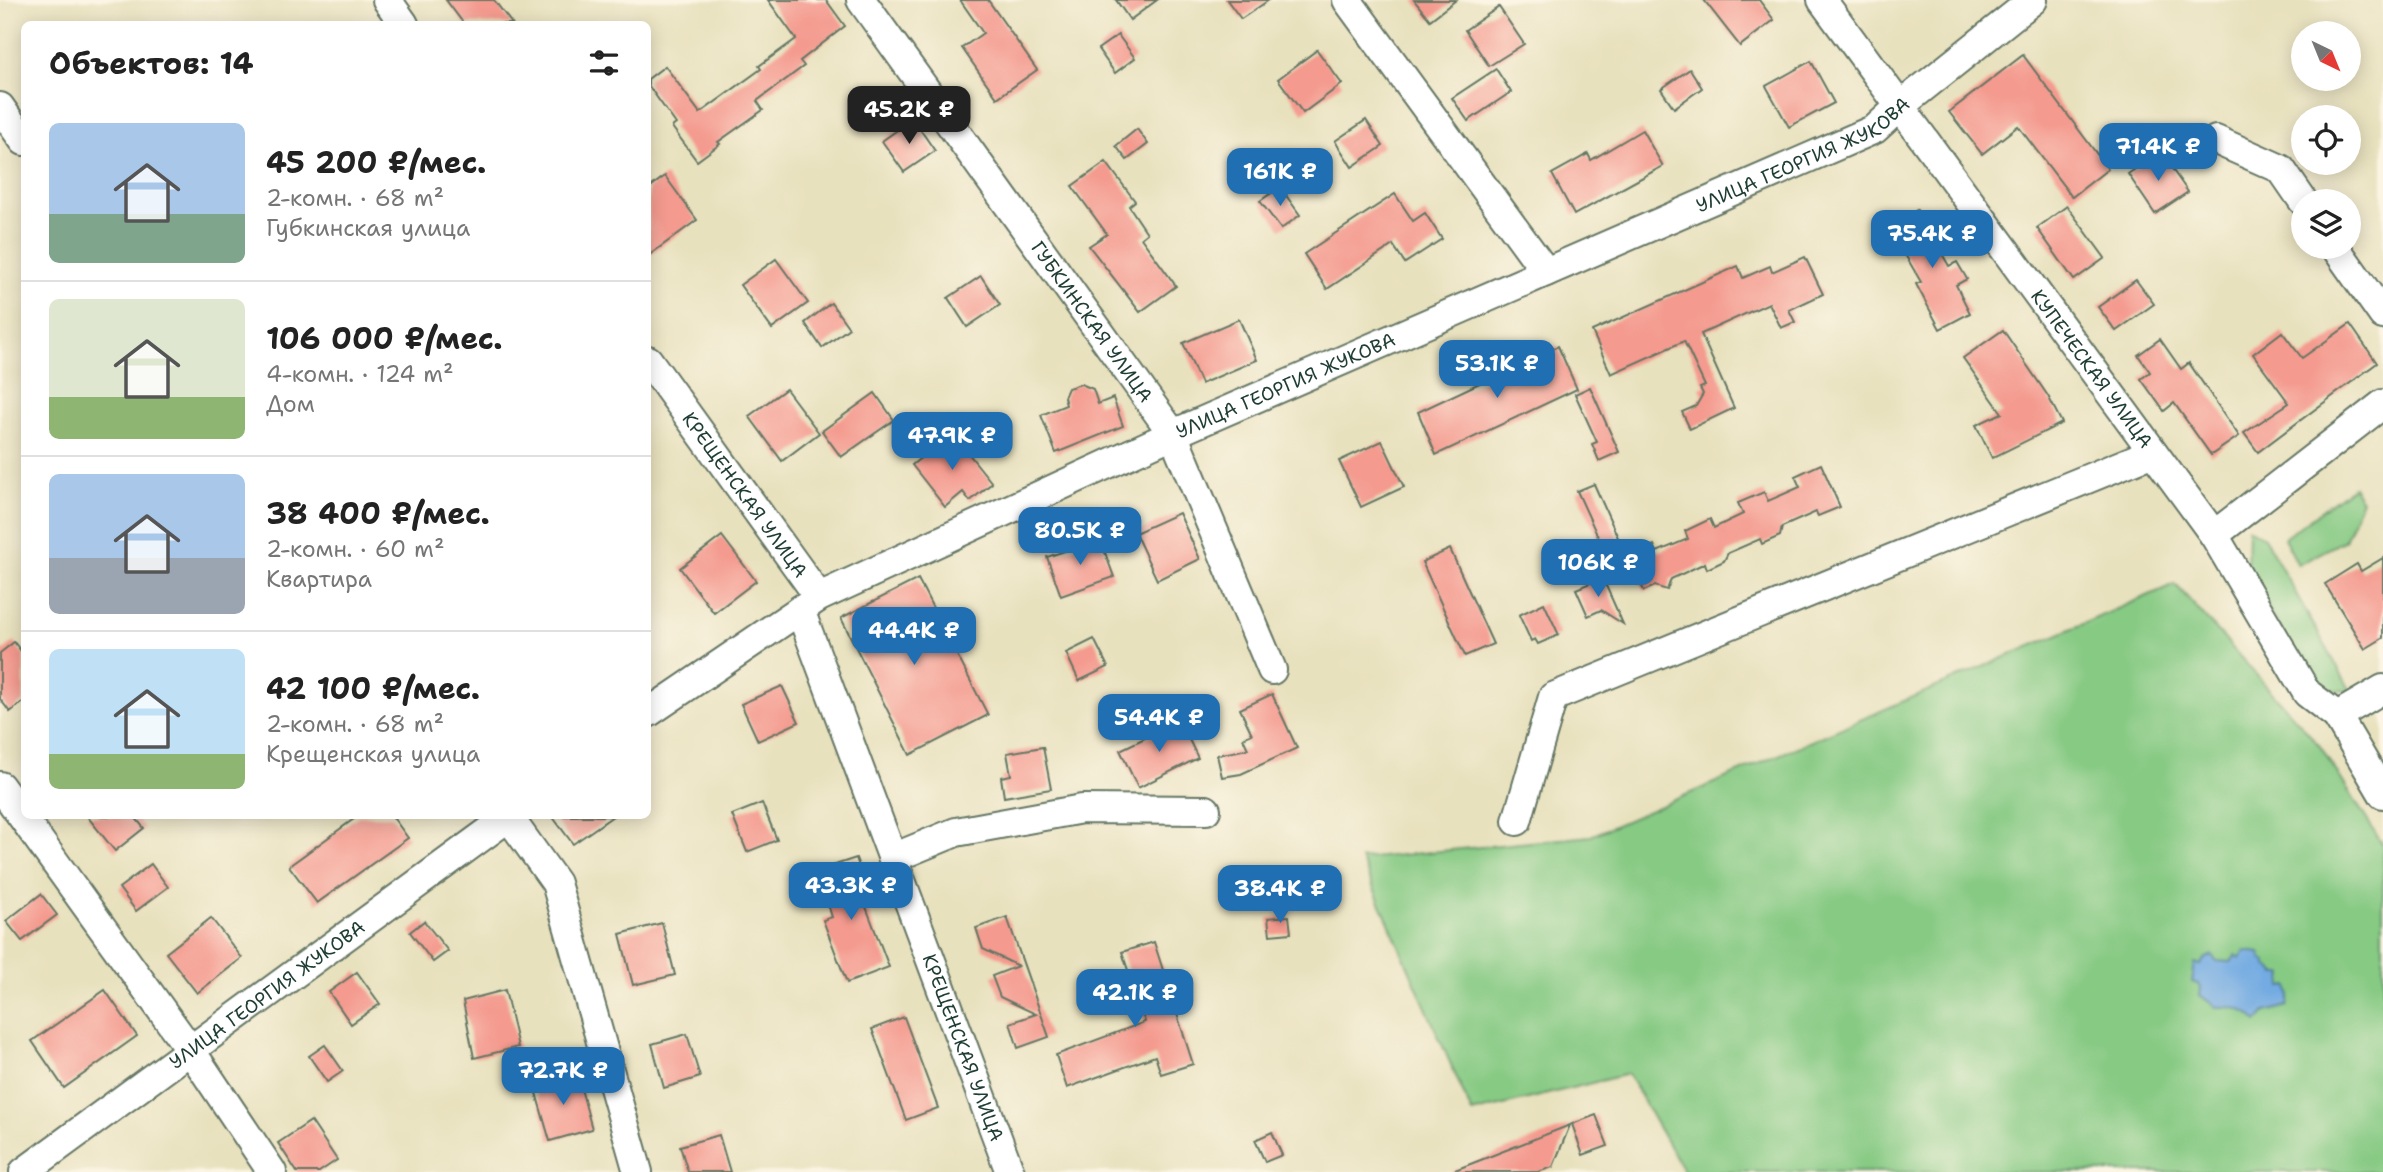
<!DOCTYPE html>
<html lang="ru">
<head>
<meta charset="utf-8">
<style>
	:root { --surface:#fff; --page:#f2f2f2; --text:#222; --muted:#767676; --line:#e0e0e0; --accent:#1f6fb2 }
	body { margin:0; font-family:"Shantell Sans",sans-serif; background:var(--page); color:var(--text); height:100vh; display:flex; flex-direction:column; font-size:26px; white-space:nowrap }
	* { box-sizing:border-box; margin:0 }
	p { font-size:23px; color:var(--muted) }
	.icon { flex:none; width:38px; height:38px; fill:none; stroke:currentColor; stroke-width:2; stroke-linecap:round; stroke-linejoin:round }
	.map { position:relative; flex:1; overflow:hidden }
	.sheet { position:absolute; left:21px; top:21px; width:630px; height:798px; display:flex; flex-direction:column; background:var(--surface); border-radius:10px; box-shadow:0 4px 18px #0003 }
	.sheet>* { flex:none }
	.needle { width:46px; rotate:137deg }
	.tools { position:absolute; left:2291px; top:21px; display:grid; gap:14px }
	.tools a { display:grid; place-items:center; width:70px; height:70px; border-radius:50%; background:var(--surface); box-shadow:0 4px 18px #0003; font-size:35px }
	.price { position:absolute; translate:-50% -60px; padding:0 16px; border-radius:14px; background:var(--accent); color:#fff; font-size:23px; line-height:46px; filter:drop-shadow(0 2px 4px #0008) }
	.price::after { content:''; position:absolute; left:50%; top:42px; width:21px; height:16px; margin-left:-10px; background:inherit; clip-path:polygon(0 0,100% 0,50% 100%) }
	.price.on { background:#222; color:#fff }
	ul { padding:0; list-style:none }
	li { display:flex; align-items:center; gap:21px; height:175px; padding:0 28px }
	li+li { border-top:2px solid var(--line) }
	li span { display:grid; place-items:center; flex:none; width:196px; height:140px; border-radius:10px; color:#555 }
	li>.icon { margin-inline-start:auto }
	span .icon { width:84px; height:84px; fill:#fffc; stroke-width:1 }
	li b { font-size:30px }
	h2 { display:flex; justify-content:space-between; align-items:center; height:84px; padding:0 28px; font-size:30px }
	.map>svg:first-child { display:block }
	.green { fill:#87ca84; stroke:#53845c; stroke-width:2 }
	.water { fill:#73abe2; stroke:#49748b; stroke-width:2 }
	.building { fill:#f49a8e }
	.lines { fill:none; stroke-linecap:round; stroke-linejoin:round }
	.minor-casing { stroke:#657664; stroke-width:32 }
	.minor { stroke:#fff; stroke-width:28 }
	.labels { text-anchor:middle; stroke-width:6; stroke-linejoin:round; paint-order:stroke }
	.street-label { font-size:19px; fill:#1f3d34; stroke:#fcf5e5 }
</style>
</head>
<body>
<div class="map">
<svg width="2383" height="1172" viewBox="0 0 2383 1172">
	<rect width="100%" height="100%" fill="#fcf5e5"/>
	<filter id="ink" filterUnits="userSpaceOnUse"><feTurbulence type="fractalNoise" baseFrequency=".0143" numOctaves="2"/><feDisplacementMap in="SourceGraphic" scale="14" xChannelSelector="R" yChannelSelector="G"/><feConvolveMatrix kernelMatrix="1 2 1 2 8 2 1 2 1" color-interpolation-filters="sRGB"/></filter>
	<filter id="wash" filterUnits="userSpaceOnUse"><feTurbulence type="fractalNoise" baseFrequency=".00686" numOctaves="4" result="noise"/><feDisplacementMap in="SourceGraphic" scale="28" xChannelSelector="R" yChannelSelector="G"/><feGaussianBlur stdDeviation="1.57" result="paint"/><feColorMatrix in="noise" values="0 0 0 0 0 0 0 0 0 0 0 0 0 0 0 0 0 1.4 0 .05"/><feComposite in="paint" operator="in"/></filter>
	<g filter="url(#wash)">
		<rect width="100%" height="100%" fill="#e8e1be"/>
		<!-- green -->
		<g class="green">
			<path d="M2353,487L2362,500L2345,540L2298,565L2284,538Z"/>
			<path d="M2248,528L2264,537L2351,691L2323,689L2307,673L2247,572Z"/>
			<path d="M2175,584L2320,746L2383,845V1172H1684L1628,1074L1472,1113L1361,859L1591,836Z"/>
		</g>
		<!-- water -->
		<path class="water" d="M2245,951L2260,953L2262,959L2265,960L2267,965L2276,974H2284L2282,987L2288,986L2290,995L2288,1006L2266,1012L2257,1022C2247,1009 2232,1006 2216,1007L2200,995L2201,988L2199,984L2192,982L2195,963L2201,965L2204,959L2212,955L2216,961L2231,962L2236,955L2240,958Z"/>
		<g id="blocks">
			<!-- building -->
			<g class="building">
				<path d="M446,0H494L512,24H464Z"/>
				<path d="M768,0H826L845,26L800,61L804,66L757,101L763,110L718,142L720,144L697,161L672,127L676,124L648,85V79L665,66L700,113L761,69L759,66L796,39Z"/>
				<path d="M960,0H988L1037,70L997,98L962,48L983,33Z"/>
				<path d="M1116,0H1157L1130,20Z"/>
				<path d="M1227,0H1269L1241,19Z"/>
				<path d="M1414,0H1456L1430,20Z"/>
				<path d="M1704,0H1759L1774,20L1740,46Z"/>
				<path d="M1499,7L1524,44L1489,66L1465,30Z"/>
				<path d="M1118,35L1135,58L1115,73L1098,49Z"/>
				<path d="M1317,50L1342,84L1303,113L1278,79Z"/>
				<path d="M2023,55L2108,169L2072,197L2018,126L1982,154L1949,112Z"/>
				<path d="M1811,61L1834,103L1789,127L1766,86Z"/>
				<path d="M1496,69L1511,92L1468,121L1452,98Z"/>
				<path d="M1690,69L1702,88L1674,108L1661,89Z"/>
				<path d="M913,119L935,151L904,172L882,141Z"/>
				<path d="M1366,120L1383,146L1352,167L1335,141Z"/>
				<path d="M1137,129L1148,144L1127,160L1116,146Z"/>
				<path d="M1642,130L1663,166L1574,215L1552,174L1588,154L1591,160Z"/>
				<path d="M2160,152L2188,192L2155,214L2128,174Z"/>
				<path d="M1106,162L1135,201L1129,206L1147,233L1141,238L1176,286L1140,312L1089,246L1107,234L1072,186Z"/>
				<path d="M665,176L697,220L648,256V189Z"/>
				<path d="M1280,187L1300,215L1281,229L1260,201Z"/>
				<path d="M1395,194L1413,221L1425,213L1442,239L1405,263L1393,245L1327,289L1304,254Z"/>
				<path d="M2067,206L2105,258L2074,280L2037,228Z"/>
				<path d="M1917,210L1949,266L1957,262L1967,279L1956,285L1970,313L1940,329L1916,284L1921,282L1889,227Z"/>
				<path d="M1805,257L1823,294L1789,310L1795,322L1781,328L1769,303L1701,334L1734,408L1690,429L1682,412L1696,406L1703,394L1700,388L1705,386L1684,341L1611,374L1592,331L1738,266L1743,278L1770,266L1772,272Z"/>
				<path d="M776,259L808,303L772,329L740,285Z"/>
				<path d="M981,276L1000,305L967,327L948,298Z"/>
				<path d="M2136,280L2154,304L2116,331L2098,307Z"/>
				<path d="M831,303L849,328L822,348L805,323Z"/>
				<path d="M1239,319L1257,360L1201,384L1183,343Z"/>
				<path d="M2350,324L2377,363L2258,452L2244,433L2289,403L2253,354L2282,332L2302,358Z"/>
				<path d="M2003,330L2048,396L2062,423L1992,458L1976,425L2002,413L1963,358Z"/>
				<path d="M2160,339L2181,369L2189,363L2239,436L2211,455L2174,403L2164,411L2141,379L2150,372L2138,355Z"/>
				<path d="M1558,346L1577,389L1436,455L1418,412Z"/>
				<path d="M1081,384L1093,389L1098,404L1113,398L1123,426L1056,453L1041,415L1066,405L1064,397L1068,388Z"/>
				<path d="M1590,387L1619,452L1599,461L1592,444L1597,442L1575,394Z"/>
				<path d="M786,389L819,433L782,461L749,416Z"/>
				<path d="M875,393L894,420L841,457L822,431Z"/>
				<path d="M952,433L992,483L970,501L963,492L945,507L912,465Z"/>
				<path d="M1382,441L1404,487L1361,507L1339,461Z"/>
				<path d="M1821,464L1840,507L1818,516L1816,512L1782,527L1780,536L1762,544L1760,539L1728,553L1724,561L1707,569L1705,563L1671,579L1667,590L1655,586L1644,591L1628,556L1654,545L1657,552L1688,539L1685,531L1710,519L1714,528L1743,514L1738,503L1764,492L1768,501L1800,487L1795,476Z"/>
				<path d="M1594,484L1620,542L1604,550L1577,491Z"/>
				<path d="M1179,513L1200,559L1157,580L1135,533Z"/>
				<path d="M722,536L756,581L714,613L680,568Z"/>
				<path d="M1100,539L1114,577L1061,596L1047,557Z"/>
				<path d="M1450,549L1493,644L1465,656L1422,562Z"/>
				<path d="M2383,558V638L2365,649L2325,584L2357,564L2361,571Z"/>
				<path d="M1602,578L1607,588L1623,624L1601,610L1588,616L1576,589Z"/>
				<path d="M918,579L988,715L910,755L841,618Z"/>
				<path d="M1544,603L1559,635L1538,644L1535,639L1531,641L1519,615Z"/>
				<path d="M1094,639L1108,667L1079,681L1066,653Z"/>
				<path d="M14,642L24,655V701L10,712L0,699V653Z"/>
				<path d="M782,686L799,722L758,741L741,704Z"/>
				<path d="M1272,694L1297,748L1241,774L1222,777L1217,755L1248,749L1243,738L1252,734L1240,709Z"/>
				<path d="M1180,721L1198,758L1138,788L1120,750Z"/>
				<path d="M1043,747L1051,789L1004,797L1001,777L1011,775L1007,753Z"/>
				<path d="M762,803L777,840L747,852L732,815Z"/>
				<path d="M87,816H134L144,828L115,851Z"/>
				<path d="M358,816H392L408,838L317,903L289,866Z"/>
				<path d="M552,816H613L573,844Z"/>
				<path d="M856,858L865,883L858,886L889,967L847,983L823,920L832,917L817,871Z"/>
				<path d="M151,864L168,887L136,911L119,888Z"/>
				<path d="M41,894L57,915L22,941L6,921Z"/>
				<path d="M1289,916L1291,933L1270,935L1268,918Z"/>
				<path d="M1007,917L1049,1037L1018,1048L1010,1023L1036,1014L1000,997L992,976L1018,966L983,949L976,928Z"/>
				<path d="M211,918L242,958L197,993L166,953Z"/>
				<path d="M424,921L448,951L433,962L410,932Z"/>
				<path d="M662,923L675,975L633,985L620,934Z"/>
				<path d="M1154,942L1193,1064L1161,1074L1155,1056L1067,1088L1056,1055L1145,1022L1122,952Z"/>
				<path d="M357,972L380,1004L351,1024L329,992Z"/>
				<path d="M105,990L137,1036L64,1088L32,1041Z"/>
				<path d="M505,990L518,1047L474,1058L463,1001Z"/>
				<path d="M904,1017L938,1108L906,1120L872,1029Z"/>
				<path d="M687,1034L700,1077L664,1088L652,1044Z"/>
				<path d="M325,1045L343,1071L327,1082L309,1056Z"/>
				<path d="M577,1074L592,1129L550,1141L534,1086Z"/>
				<path d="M1596,1115L1608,1146L1583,1155L1572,1124Z"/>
				<path d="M311,1121L337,1160L319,1172H297L278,1143Z"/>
				<path d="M1570,1125L1553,1167L1538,1172H1450Z"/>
				<path d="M1272,1132L1282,1155L1265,1162L1255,1140Z"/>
				<path d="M719,1135L730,1172H688L680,1146Z"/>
			</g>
		</g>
	</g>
	<g filter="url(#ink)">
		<use href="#blocks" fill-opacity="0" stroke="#657664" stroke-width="2"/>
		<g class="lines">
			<!-- minor casing -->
			<g class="minor-casing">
				<g id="minor">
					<path d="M387,0L404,24"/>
					<path id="s1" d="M861,0L1173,434L1272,670"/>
					<path d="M1347,0L1546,272"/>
					<path id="s2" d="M1822,0L2214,535L2307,693L2337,716L2383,689"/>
					<path d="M0,107L24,141"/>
					<path d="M2216,140L2281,169L2303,201"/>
					<path d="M2335,247L2383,315"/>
					<path id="s3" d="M648,360L819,597"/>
					<path d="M2214,535L2383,404"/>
					<path id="s4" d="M800,610L1010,1172"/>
					<path id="s5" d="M648,713L819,597L1173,434L1875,129L1900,106L2033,0"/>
					<path d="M2337,716L2383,794"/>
					<path d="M0,786L191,1051L272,1172"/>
					<path d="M508,816L556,883L638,1172"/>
					<path d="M1517,821L1553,697L2153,452"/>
					<path d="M893,858L956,832L1082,809L1206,810"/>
					<path id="s6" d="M24,1172L510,816"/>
				</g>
			</g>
			<!-- minor -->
			<use href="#minor" class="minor"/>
		</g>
	</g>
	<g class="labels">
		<!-- street labels -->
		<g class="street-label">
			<text dy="7" stroke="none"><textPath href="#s5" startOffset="1286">УЛИЦА ГЕОРГИЯ ЖУКОВА</textPath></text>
			<text dy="7" stroke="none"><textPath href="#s1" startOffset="396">ГУБКИНСКАЯ УЛИЦА</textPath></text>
			<text dy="7" stroke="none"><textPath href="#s2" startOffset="457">КУПЕЧЕСКАЯ УЛИЦА</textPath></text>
			<text dy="7" stroke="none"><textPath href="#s5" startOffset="719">УЛИЦА ГЕОРГИЯ ЖУКОВА</textPath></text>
			<text dy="7" stroke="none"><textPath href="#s3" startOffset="166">КРЕЩЕНСКАЯ УЛИЦА</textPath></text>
			<text dy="7" stroke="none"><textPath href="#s6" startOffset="301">УЛИЦА ГЕОРГИЯ ЖУКОВА</textPath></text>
			<text dy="7" stroke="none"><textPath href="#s4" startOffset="467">КРЕЩЕНСКАЯ УЛИЦА</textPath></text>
		</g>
	</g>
</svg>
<div class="tools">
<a><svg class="needle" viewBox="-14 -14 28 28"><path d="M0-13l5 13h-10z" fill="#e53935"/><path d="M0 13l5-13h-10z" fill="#767676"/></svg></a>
<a><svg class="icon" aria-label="locate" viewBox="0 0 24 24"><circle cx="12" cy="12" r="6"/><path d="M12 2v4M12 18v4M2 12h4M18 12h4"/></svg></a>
<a><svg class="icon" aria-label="layers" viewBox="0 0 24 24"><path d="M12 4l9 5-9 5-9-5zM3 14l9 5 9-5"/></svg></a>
</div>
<b class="price on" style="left:909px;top:146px">45.2K ₽</b>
<b class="price" style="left:2158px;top:183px">71.4K ₽</b>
<b class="price" style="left:1280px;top:208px">161K ₽</b>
<b class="price" style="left:1932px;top:270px">75.4K ₽</b>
<b class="price" style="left:1497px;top:400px">53.1K ₽</b>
<b class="price" style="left:952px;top:472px">47.9K ₽</b>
<b class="price" style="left:1080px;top:567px">80.5K ₽</b>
<b class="price" style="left:1598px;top:599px">106K ₽</b>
<b class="price" style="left:914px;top:667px">44.4K ₽</b>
<b class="price" style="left:1159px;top:754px">54.4K ₽</b>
<b class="price" style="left:851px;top:922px">43.3K ₽</b>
<b class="price" style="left:1280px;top:925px">38.4K ₽</b>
<b class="price" style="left:1135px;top:1029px">42.1K ₽</b>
<b class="price" style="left:563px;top:1107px">72.7K ₽</b>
<section class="sheet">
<h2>Объектов: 14<svg class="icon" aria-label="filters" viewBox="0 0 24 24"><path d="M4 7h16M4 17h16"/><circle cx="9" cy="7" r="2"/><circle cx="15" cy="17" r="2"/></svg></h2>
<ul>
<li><span style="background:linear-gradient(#a9c7e8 65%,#7fa58c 0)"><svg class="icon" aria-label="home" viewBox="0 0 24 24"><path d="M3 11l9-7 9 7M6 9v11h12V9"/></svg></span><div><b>45 200 ₽/мес.</b><p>2-комн. · 68 m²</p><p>Губкинская улица</p></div></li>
<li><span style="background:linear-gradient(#dfe7d0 70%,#8fb573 0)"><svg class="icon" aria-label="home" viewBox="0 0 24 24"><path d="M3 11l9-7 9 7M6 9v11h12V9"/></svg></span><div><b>106 000 ₽/мес.</b><p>4-комн. · 124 m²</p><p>Дом</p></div></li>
<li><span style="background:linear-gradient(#a9c7e8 60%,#9aa5b1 0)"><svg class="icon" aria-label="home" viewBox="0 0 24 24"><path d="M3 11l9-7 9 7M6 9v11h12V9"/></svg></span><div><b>38 400 ₽/мес.</b><p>2-комн. · 60 m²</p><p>Квартира</p></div></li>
<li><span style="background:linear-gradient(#bfe0f5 75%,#8fb573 0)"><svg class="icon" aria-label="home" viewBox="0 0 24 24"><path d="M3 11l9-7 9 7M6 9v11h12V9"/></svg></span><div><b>42 100 ₽/мес.</b><p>2-комн. · 68 m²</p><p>Крещенская улица</p></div></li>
</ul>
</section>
</div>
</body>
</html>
